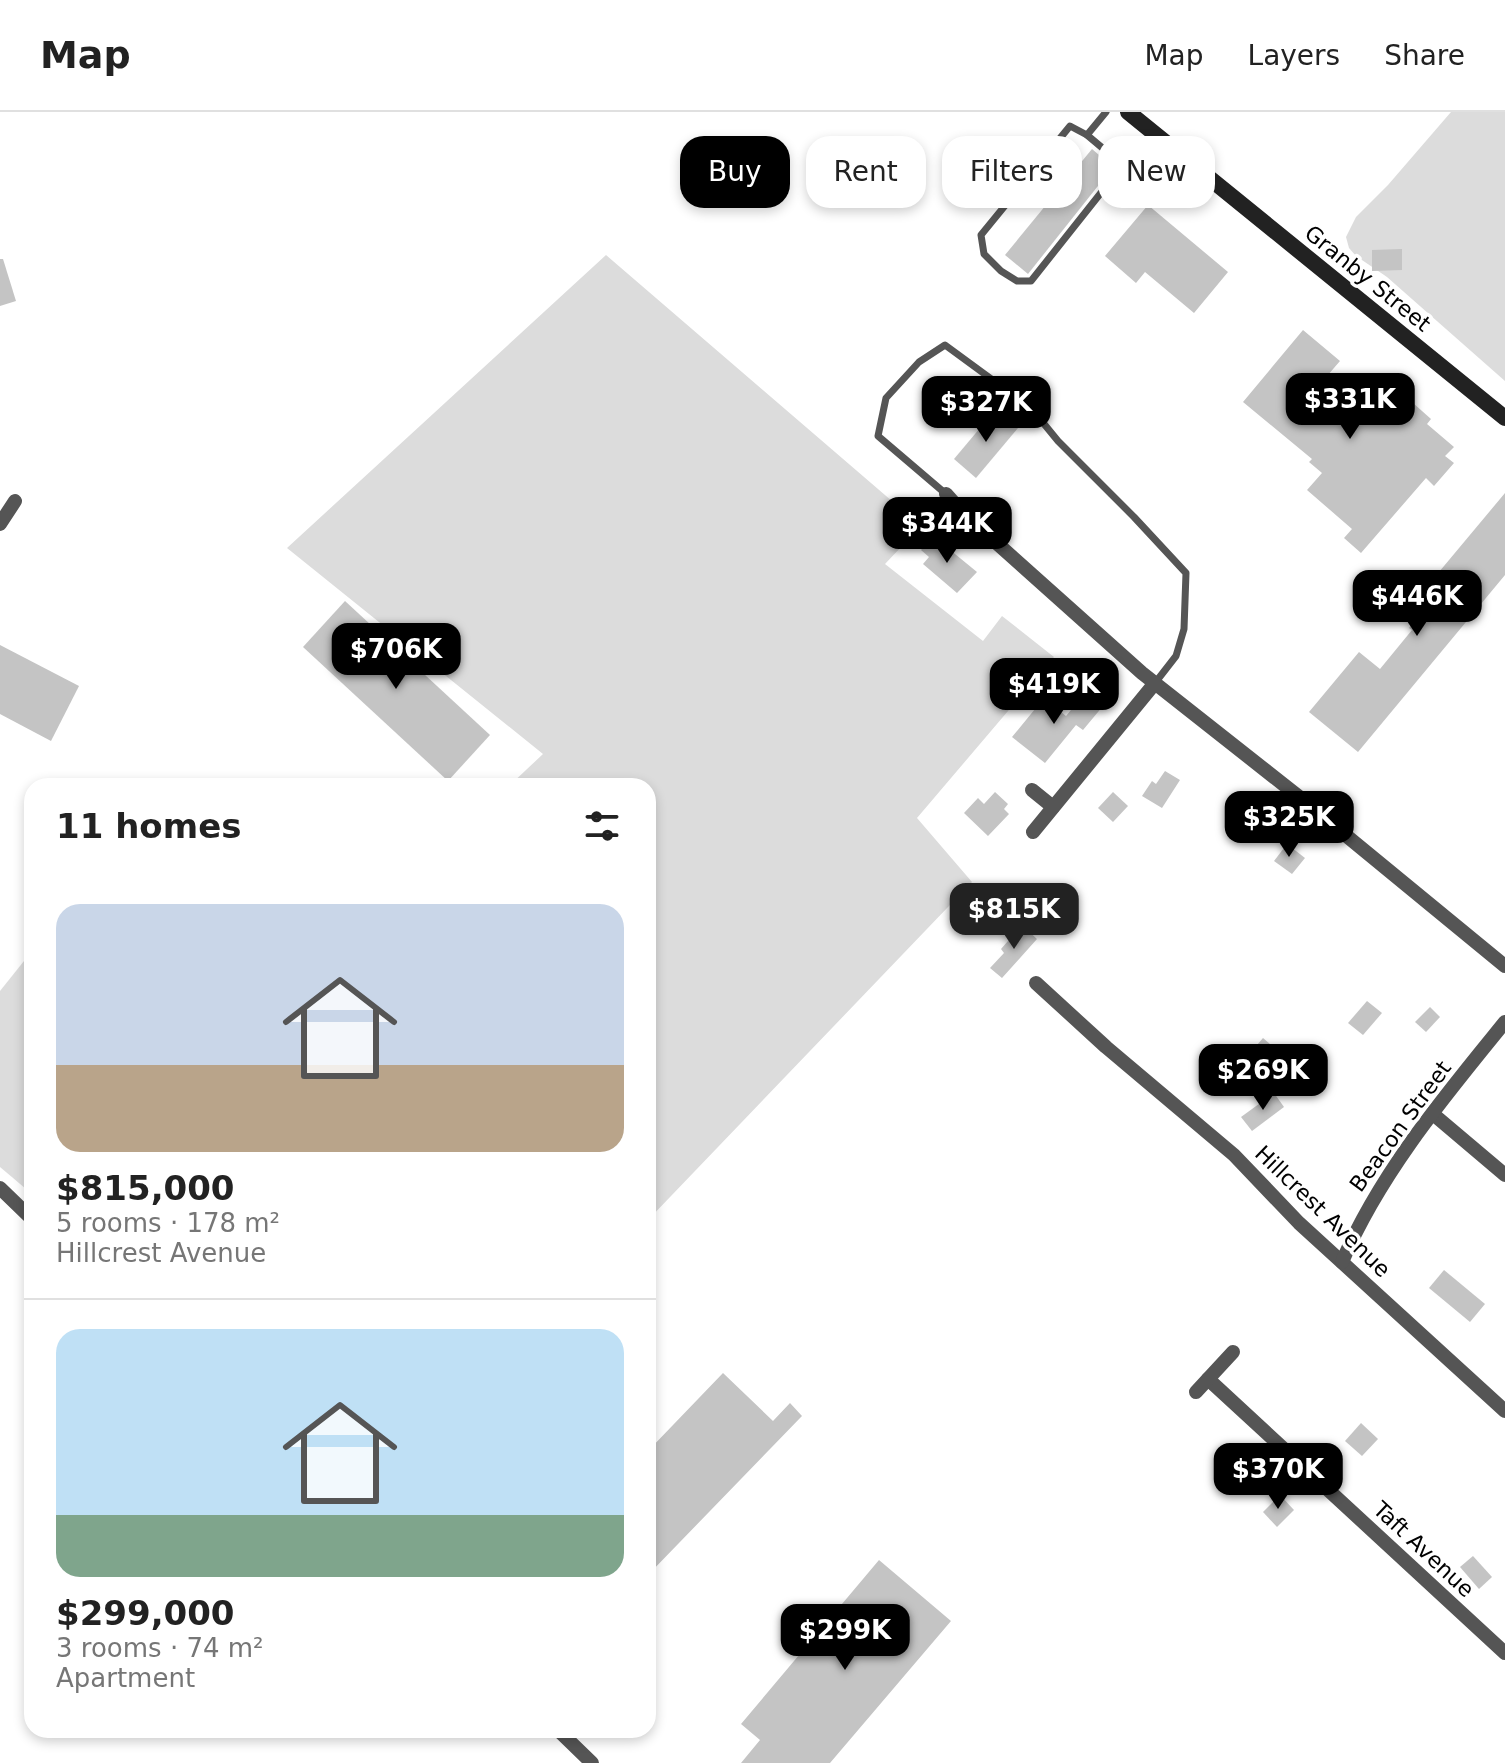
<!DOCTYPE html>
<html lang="en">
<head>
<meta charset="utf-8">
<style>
	:root { --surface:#fff; --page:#f6f6f6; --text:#222; --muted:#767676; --line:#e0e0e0; --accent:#000 }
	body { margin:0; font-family:"DejaVu Sans",sans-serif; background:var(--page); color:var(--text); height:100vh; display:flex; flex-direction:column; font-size:30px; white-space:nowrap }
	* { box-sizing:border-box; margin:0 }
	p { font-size:26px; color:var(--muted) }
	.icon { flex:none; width:44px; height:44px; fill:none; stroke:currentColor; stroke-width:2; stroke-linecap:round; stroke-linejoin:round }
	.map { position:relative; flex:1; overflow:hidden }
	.sheet { position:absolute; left:24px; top:666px; width:632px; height:960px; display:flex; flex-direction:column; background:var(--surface); border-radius:24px; box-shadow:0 4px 12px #0003 }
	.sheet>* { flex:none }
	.hud { position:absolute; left:680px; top:24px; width:704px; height:72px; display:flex; gap:16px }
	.price { position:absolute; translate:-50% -68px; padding:0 18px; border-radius:16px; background:var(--accent); color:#fff; font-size:26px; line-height:52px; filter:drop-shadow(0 2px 4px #0008) }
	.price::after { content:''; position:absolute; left:50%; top:48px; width:24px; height:18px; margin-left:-12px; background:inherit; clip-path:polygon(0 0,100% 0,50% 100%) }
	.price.selected { background:#222; color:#fff }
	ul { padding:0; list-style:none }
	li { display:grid; align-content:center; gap:16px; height:424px; padding:0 32px }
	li+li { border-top:2px solid var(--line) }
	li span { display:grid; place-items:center; height:248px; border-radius:24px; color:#555 }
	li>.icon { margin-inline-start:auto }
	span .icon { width:144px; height:144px; fill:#fffc; stroke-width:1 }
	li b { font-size:34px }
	h2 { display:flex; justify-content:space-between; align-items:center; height:96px; padding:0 32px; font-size:34px }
	.chip { padding:0 28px; border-radius:24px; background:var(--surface); box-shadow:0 4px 12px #0003; font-size:28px; line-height:72px }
	.chip.selected { background:var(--accent); color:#fff }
	header { display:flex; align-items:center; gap:48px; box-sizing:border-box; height:112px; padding:0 40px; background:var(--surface); border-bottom:2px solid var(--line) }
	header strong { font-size:38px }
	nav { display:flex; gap:44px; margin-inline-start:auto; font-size:28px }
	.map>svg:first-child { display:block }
	.green { fill:#dcdcdc }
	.building { fill:#c4c4c4 }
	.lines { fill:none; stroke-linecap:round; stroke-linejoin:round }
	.lane { stroke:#555; stroke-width:7 }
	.street { stroke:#555; stroke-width:14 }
	.secondary { stroke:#222; stroke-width:16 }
	.labels { text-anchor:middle; stroke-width:7; stroke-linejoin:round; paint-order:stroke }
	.street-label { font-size:22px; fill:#000; stroke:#fff }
</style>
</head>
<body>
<header>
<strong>Map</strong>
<nav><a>Map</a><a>Layers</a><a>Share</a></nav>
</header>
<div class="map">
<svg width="1505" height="1651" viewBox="0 0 1505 1651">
	<rect width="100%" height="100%" fill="#fff"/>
	<!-- green -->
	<g class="green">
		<path d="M1451,0H1505V269L1387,165L1356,144L1349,136L1346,125L1356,105L1388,73Z"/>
		<path d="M606,143L921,414L885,452L983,529L1002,504L1054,545L917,706L972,770L648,1108V674H509L543,642L287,436Z"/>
		<path d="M32,839V1082L0,1055V879Z"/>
	</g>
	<!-- building -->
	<g class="building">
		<path d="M1092,37L1113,55L1028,162L1005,143Z"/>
		<path d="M1148,93L1228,160L1194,201L1145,160L1136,171L1105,144Z"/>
		<path d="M1402,137V158L1372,159V138Z"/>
		<path d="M0,147H3L16,189L0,194Z"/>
		<path d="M1303,218L1340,249L1321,271L1343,289L1330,304L1351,322L1389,279L1400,288L1404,283L1431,307L1427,312L1454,335L1445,344L1454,351L1434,374L1426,366L1361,441L1344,426L1352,417L1307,378L1322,361L1309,350L1312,347L1243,290Z"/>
		<path d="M996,297L1018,316L976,366L954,347Z"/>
		<path d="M1505,381V463L1358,640L1309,600L1359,540L1380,557L1412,518L1409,516L1449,469L1439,460Z"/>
		<path d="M933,424L977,460L957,481L923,452L929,445L921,438Z"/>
		<path d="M345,489L490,623L448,669L303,535Z"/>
		<path d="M0,533L79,574L51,629L0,602Z"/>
		<path d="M1086,580L1103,594L1083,618L1076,613L1045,651L1012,625L1044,586L1066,604Z"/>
		<path d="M1165,659L1180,668L1162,696L1142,684L1152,669L1156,672Z"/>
		<path d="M995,680L1008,692L1004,697L1009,702L988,724L964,701L978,686L984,692Z"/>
		<path d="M1113,680L1128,694L1113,710L1098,696Z"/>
		<path d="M1287,732L1305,746L1292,762L1274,749Z"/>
		<path d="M1022,813L1037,827L1002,866L990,856L1004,841L1001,837Z"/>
		<path d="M1367,889L1382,901L1363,923L1348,911Z"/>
		<path d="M1430,895L1440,905L1426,920L1415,910Z"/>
		<path d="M1263,926L1277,938L1260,959L1245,947Z"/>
		<path d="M1274,981L1284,995L1252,1019L1241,1005Z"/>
		<path d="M1444,1158L1485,1192L1470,1210L1429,1176Z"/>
		<path d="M723,1261L773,1309L790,1291L802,1304L648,1463V1339Z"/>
		<path d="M1361,1311L1378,1327L1362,1344L1345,1329Z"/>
		<path d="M1280,1383L1294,1398L1277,1415L1263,1400Z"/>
		<path d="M1473,1444L1492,1465L1479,1477L1460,1455Z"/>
		<path d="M879,1448L951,1509L830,1651H741L760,1628L741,1612Z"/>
	</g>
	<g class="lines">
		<!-- lane -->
		<g class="lane">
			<path d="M1106,0L1087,23L1070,14L981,123L984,142L1001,159L1017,169H1031L1123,53"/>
			<path d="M1087,23L1137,65"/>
			<path d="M946,382L878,324L886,286L919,250L945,233L1031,296L1058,329L1134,405L1186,461L1184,517L1176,544L1155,571"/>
		</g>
		<!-- street -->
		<g class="street">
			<path d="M946,382L962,400L1142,561L1298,684L1505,854"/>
			<path d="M0,412L15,389"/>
			<path d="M1032,678L1053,695"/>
			<path d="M1033,720L1155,571"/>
			<path d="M1036,871L1106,935L1234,1043L1299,1111L1505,1299"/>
			<path d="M1433,1002L1505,1063"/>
			<path d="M0,1076L32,1107"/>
			<path d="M1342,1150C1380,1061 1444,985 1505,910"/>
			<path d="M1208,1267L1505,1541"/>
			<path d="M1196,1280L1233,1240"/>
			<path d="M558,1618L592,1651"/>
		</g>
		<!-- secondary -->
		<path class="secondary" d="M1128,0L1505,306"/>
	</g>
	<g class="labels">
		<!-- street labels -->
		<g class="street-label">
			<text transform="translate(1368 166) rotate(39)" y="8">Granby Street</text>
			<text transform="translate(1400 1014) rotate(-54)" y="8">Beacon Street</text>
			<text transform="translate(1323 1099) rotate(44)" y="8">Hillcrest Avenue</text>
			<text transform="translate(1424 1437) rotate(43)" y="8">Taft Avenue</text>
		</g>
	</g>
</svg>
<b class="price" style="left:1350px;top:329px">$331K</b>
<b class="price" style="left:986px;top:332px">$327K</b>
<b class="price" style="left:947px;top:453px">$344K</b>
<b class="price" style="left:1417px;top:526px">$446K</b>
<b class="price" style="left:396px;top:579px">$706K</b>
<b class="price" style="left:1054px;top:614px">$419K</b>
<b class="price" style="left:1289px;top:747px">$325K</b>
<b class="price selected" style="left:1014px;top:839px">$815K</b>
<b class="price" style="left:1263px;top:1000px">$269K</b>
<b class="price" style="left:1278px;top:1399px">$370K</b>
<b class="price" style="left:845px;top:1560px">$299K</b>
<div class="hud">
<a class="chip selected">Buy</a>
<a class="chip">Rent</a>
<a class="chip">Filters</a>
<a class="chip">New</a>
</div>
<section class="sheet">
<h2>11 homes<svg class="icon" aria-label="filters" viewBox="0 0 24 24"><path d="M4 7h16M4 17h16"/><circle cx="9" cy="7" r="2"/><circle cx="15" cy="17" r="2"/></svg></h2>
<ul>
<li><span style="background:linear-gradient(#c9d6e8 65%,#b9a48a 0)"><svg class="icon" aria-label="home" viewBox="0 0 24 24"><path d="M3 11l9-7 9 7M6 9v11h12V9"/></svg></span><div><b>$815,000</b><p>5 rooms · 178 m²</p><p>Hillcrest Avenue</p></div></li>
<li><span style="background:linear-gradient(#bfe0f5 75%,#7fa58c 0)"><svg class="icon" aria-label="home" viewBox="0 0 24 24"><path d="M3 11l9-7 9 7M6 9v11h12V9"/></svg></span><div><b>$299,000</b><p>3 rooms · 74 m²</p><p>Apartment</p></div></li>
</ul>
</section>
</div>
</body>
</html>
